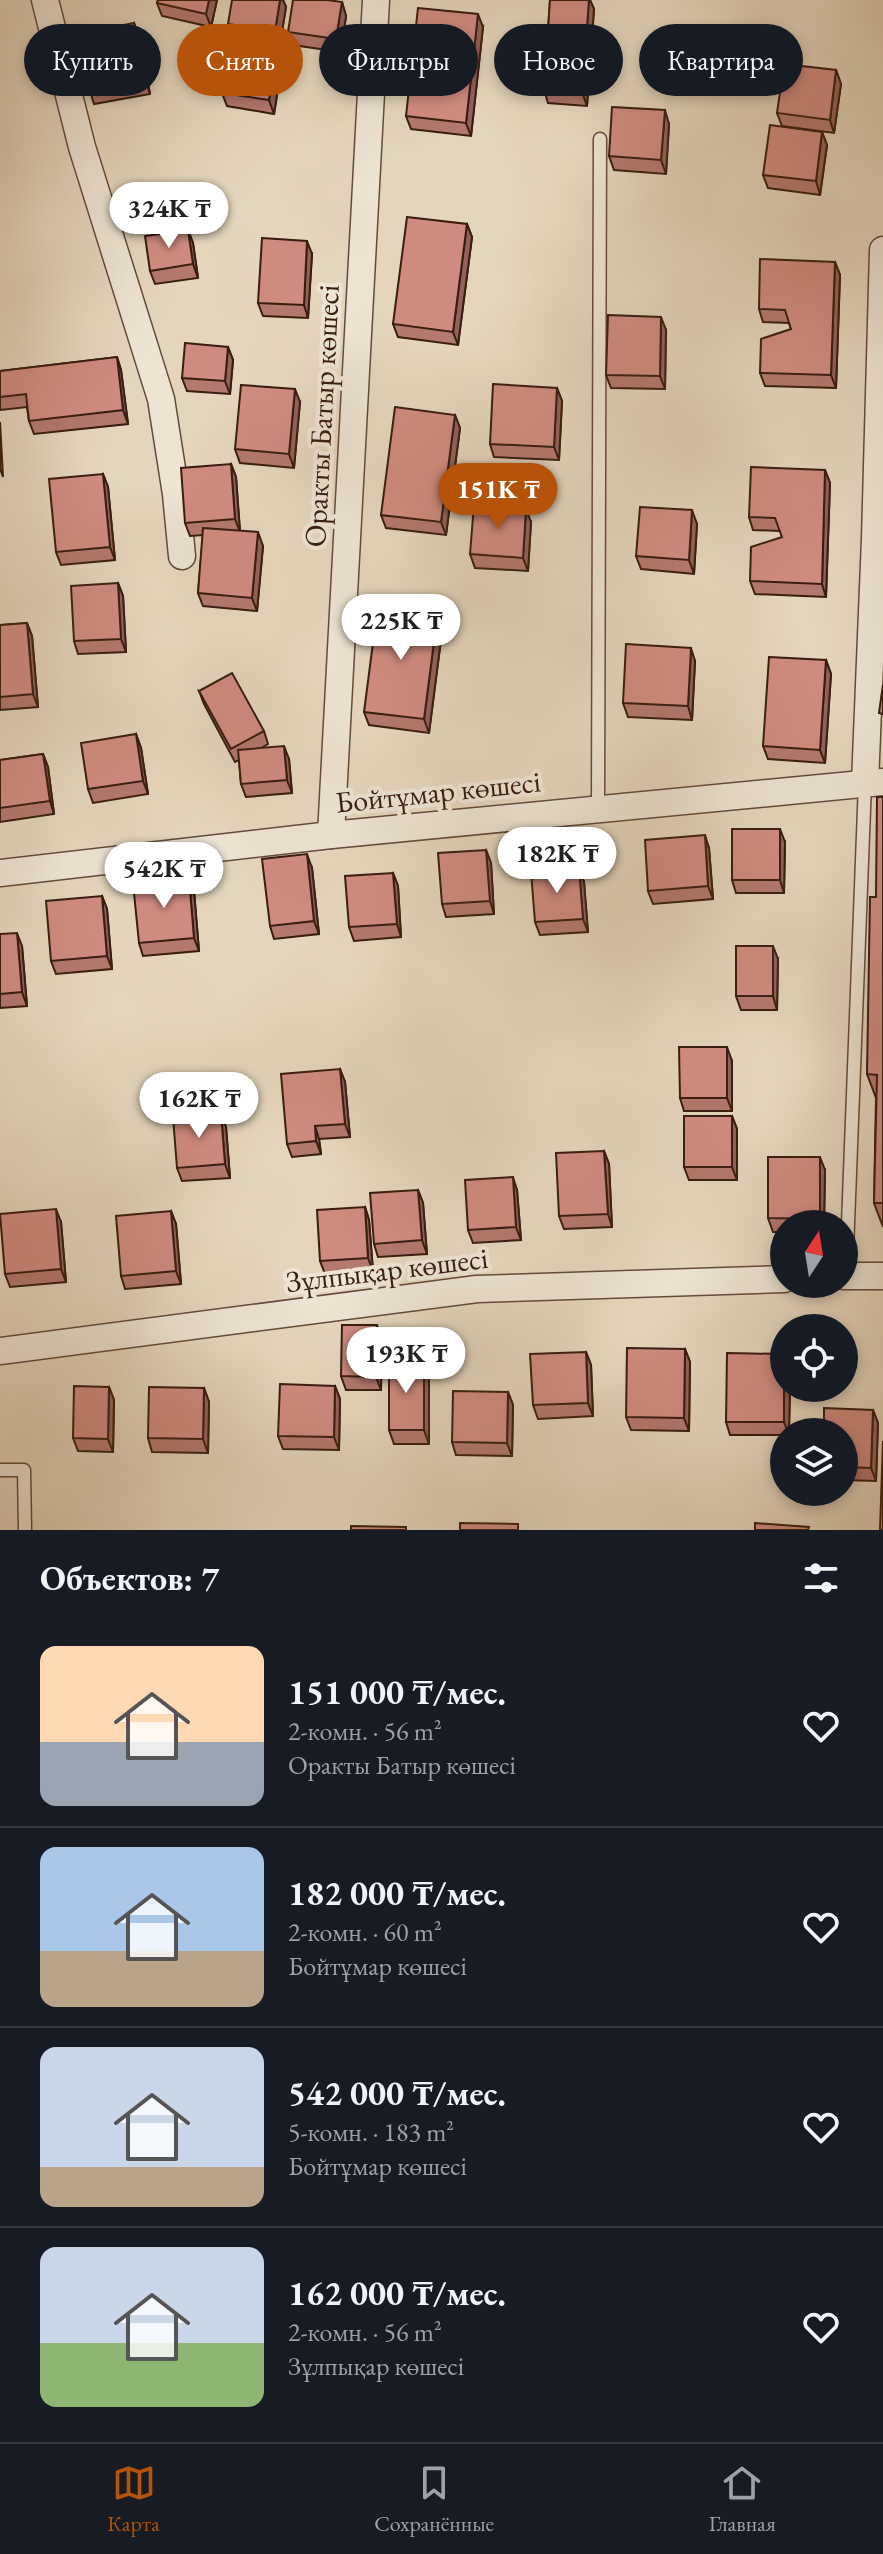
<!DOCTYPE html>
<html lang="ru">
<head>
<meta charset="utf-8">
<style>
	:root { --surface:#171b24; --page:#20242c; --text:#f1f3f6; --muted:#9ea1a6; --line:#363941; --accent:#b45309 }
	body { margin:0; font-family:"EB Garamond",serif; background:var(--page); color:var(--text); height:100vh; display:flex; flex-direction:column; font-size:30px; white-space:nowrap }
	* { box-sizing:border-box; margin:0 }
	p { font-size:26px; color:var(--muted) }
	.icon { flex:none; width:44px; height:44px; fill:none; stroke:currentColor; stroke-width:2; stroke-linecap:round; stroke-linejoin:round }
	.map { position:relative; height:1530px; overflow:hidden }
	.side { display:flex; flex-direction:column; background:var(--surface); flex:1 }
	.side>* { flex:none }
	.guide { position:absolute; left:24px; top:24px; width:836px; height:72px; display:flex; gap:16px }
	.needle { width:52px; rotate:12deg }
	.controls { position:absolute; left:770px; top:1210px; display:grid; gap:16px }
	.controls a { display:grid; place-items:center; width:88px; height:88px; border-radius:50%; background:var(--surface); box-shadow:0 4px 12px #0003; font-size:40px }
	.price { position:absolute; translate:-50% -68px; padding:0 18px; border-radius:28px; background:#fff; color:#222; font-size:26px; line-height:52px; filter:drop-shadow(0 2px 4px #0008) }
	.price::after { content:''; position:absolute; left:50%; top:48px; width:24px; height:18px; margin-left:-12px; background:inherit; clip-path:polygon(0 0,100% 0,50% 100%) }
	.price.selected { background:var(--accent); color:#fff }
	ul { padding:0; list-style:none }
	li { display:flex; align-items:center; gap:24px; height:200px; padding:0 40px }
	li+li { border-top:2px solid var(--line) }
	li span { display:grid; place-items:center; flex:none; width:224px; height:160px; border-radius:16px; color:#555 }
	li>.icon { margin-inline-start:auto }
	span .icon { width:96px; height:96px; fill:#fffc; stroke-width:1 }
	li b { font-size:34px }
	h2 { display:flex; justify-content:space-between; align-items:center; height:96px; padding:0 40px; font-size:34px }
	.chip { padding:0 28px; border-radius:36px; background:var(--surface); box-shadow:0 4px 12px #0003; font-size:28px; line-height:72px }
	.chip.selected { background:var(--accent); color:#fff }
	.menu { display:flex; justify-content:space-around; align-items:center; height:112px; border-top:2px solid var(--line); background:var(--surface); font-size:22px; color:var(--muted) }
	.menu a { display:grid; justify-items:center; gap:4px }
	.menu .selected { color:var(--accent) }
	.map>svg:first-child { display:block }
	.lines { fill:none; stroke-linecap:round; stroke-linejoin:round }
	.lane-casing { stroke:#634b3c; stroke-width:15 }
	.street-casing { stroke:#634b3c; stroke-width:29 }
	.lane { stroke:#ede4d4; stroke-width:12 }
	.street { stroke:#ede4d4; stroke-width:26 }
	.wall { fill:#b3786e; stroke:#381d11; stroke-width:2 }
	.shaded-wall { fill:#92615a; stroke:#381d11; stroke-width:2 }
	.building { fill:#d08b80; stroke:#381d11; stroke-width:2 }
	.labels { text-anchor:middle; stroke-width:8; stroke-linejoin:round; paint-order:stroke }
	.street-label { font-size:30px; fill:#381d11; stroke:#ede4d4 }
</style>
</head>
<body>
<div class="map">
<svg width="883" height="1530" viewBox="0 0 883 1530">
	<rect width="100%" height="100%" fill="#e4d6bd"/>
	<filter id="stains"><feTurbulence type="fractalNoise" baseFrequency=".0025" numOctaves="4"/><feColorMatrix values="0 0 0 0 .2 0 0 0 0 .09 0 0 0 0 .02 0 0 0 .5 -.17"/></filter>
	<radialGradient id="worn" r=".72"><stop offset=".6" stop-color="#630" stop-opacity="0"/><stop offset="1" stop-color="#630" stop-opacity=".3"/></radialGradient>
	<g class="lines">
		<!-- lane casing -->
		<g class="lane-casing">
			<g id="lane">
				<path d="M598,809L600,139"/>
				<path d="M846,1276L865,783"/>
				<path d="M0,1470H24L25,1530"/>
			</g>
		</g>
		<!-- street casing -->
		<g class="street-casing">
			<g id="street">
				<path d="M45,0L82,147L161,399L176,494L182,556"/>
				<path d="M865,783L875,539L883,250"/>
				<path d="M331,835L376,0"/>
				<path d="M0,873L331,835L883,782"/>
				<path d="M844,1276H883"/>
				<path d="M0,1351L477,1289L784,1279"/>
			</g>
		</g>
		<!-- lane -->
		<use href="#lane" class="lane"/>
		<!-- street -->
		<use href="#street" class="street"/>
	</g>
	<!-- wall -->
	<g class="wall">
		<path d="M158,0H217L211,27L162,16L157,3Z"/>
		<path d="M280,0H283L286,7L280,44L233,37L228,24Z"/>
		<path d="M550,0H590L594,9L587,106L548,103L544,90Z"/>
		<path d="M342,2L346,16L341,52L293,45L288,32Z"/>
		<path d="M134,23L139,36L150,94L94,104L90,91Z"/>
		<path d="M483,27L471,136L411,129L406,116Z"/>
		<path d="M275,63L280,76L274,114L227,106L222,93Z"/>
		<path d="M836,70L841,84L834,133L782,126L777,113Z"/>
		<path d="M669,124L666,174L614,170L609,156Z"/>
		<path d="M822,132L827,145L820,195L768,188L763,175Z"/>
		<path d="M467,224L472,237L458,345L398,337L393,324Z"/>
		<path d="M188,230L193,243L198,278L155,284L150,271Z"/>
		<path d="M312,254L308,318L263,316L258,303Z"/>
		<path d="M835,262L840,275L836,388L765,386L760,373L791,329L789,323L763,322L759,309Z"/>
		<path d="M666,330L665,389L611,388L606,375Z"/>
		<path d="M228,347L233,360L230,394L187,391L182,378Z"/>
		<path d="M117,357L121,370L128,424L34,434L29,421L27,407L0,410V371Z"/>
		<path d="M557,388L562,401L559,460L494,457L490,444Z"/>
		<path d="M300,402L294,468L240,463L235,449Z"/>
		<path d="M455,415L460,428L446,535L386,528L381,515Z"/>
		<path d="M231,464L236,477L240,531L263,546L257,611L203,606L198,593L203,535L190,536L185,523Z"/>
		<path d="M825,470L830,483L826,597L755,594L750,581L782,537L780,531L753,530L749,517Z"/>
		<path d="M103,474L108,487L115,560L61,565L56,552Z"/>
		<path d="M531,522L528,571L475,568L470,554Z"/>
		<path d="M697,524L694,574L641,569L636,556Z"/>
		<path d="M118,583L123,596L126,652L78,654L74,641Z"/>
		<path d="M27,623L32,636L38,707L0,710V625Z"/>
		<path d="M443,624L429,733L369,725L364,712Z"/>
		<path d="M826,660L831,674L825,763L768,759L763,746Z"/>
		<path d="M695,661L692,720L628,717L623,703Z"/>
		<path d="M199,691L264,731L268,744L261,748L289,759L292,793L246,797L241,784L239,760L235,762L204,704Z"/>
		<path d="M136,734L141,748L148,794L93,803L88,789Z"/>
		<path d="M43,754L48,767L54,814L0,822V760Z"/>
		<path d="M883,797V1227L874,1203L876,1098L867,1074L876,897Z"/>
		<path d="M785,842L784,893H736L732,880Z"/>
		<path d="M709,848L713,899L653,904L648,891Z"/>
		<path d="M486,850L491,863L494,914L446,917L442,904Z"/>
		<path d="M312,868L319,934L274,939L270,926Z"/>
		<path d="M393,873L398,886L401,937L354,941L349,927Z"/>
		<path d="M584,882L588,932L540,935L535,922Z"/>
		<path d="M194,891L199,951L143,956L139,943Z"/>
		<path d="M102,896L107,909L112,969L56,974L51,961Z"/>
		<path d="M0,934L22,946L27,1006L0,1008Z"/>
		<path d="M778,959L777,1010H741L736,996Z"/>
		<path d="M732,1061V1111H684L680,1098Z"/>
		<path d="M340,1069L345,1082L350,1137L319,1139L321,1154L292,1157L287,1144Z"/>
		<path d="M221,1113L226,1127L230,1178L182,1181L177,1168Z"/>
		<path d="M732,1116L737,1129V1180H689L684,1167Z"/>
		<path d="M604,1151L609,1164L612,1227L564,1229L559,1216Z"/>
		<path d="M825,1170L824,1224H784V1232H773L768,1218Z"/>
		<path d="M418,1190L423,1203L427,1254L378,1257L374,1244Z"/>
		<path d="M517,1190L521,1240L473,1243L468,1230Z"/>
		<path d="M365,1207L369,1220L373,1271L325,1274L320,1261Z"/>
		<path d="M171,1211L176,1224L181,1284L125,1289L121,1276Z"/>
		<path d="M61,1222L66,1282L10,1287L5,1274Z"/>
		<path d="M382,1338L381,1390H346L341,1376Z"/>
		<path d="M685,1349L690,1362L689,1431L631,1430L626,1417Z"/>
		<path d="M586,1352L591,1365L593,1416L538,1419L533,1405Z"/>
		<path d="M424,1360L429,1373V1444H394L389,1430Z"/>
		<path d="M335,1386L340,1399L339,1450L283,1449L278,1436Z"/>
		<path d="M109,1387L114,1400L113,1452L78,1451L73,1438Z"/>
		<path d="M204,1388L209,1402L208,1453L152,1452L148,1438Z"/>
		<path d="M784,1388H790L789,1432H784V1435H730L726,1422Z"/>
		<path d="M508,1392L513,1405L512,1456L456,1455L452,1442Z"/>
		<path d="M873,1410L878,1423L876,1481L844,1480V1432Z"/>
	</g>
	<!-- shaded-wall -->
	<g class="shaded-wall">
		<path d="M209,0H217L211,27L206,14Z"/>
		<path d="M280,0H283L286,7L280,44L275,31Z"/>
		<path d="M589,0H590L594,9L587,106L582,92Z"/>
		<path d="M342,2L346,16L341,52L336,39Z"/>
		<path d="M478,14L483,27L471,136L466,123Z"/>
		<path d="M134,23L139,36L150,94L145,80Z"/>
		<path d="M275,63L280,76L274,114L269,100Z"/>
		<path d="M836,70L841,84L834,133L830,120Z"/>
		<path d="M665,110L669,124L666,174L661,160Z"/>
		<path d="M822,132L827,145L820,195L816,181Z"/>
		<path d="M467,224L472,237L458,345L453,332Z"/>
		<path d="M188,230L193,243L198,278L193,264Z"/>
		<path d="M307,241L312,254L308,318L304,305Z"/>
		<path d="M835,262L840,275L836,388L831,375Z"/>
		<path d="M661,317L666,330L665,389L660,376Z"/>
		<path d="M228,347L233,360L230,394L225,381Z"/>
		<path d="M117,357L121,370L128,424L123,410Z"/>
		<path d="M557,388L562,401L559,460L554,447Z"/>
		<path d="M295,389L300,402L294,468L289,454Z"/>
		<path d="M455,415L460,428L446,535L441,522Z"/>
		<path d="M0,422L3,477L0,469Z"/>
		<path d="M231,464L236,477L240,532L235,519Z"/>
		<path d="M825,470L830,483L826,597L822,584Z"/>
		<path d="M103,474L108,487L115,560L110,547Z"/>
		<path d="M526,509L531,522L528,571L523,558Z"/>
		<path d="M692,510L697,524L694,574L689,560Z"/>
		<path d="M258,532L263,546L257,611L252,598Z"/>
		<path d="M118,583L123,596L126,652L121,639Z"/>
		<path d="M438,611L443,624L429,733L424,719Z"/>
		<path d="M27,623L32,636L38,707L33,694Z"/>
		<path d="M691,648L695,661L692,720L688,706Z"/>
		<path d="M826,660L831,674L825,763L820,750Z"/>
		<path d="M136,734L141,748L148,794L143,781Z"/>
		<path d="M284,746L289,759L292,793L287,780Z"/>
		<path d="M43,754L48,767L54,814L50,801Z"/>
		<path d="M780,829L785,842L784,893L780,880Z"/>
		<path d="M705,835L709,848L713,899L708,886Z"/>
		<path d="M486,850L491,863L494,914L490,901Z"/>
		<path d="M307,854L312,868L319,934L314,921Z"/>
		<path d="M579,868L584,882L588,932L583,919Z"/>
		<path d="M393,873L398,886L401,937L397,924Z"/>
		<path d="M189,878L194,891L199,951L194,938Z"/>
		<path d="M102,896L107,909L112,969L107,956Z"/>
		<path d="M17,933L22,946L27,1006L22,992Z"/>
		<path d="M773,946L778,959L777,1010L773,996Z"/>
		<path d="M727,1047L732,1061V1111L727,1098Z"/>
		<path d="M340,1069L345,1082L350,1137L345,1124Z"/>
		<path d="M221,1113L226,1127L230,1178L225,1164Z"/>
		<path d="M732,1116L737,1129V1180L732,1167Z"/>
		<path d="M315,1126L319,1139L321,1154L316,1141Z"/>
		<path d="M604,1151L609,1164L612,1227L608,1214Z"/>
		<path d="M820,1157L825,1170L824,1224H822L820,1219Z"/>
		<path d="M513,1177L517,1190L521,1240L516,1227Z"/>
		<path d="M418,1190L423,1203L427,1254L422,1240Z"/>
		<path d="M365,1207L369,1220L373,1271L368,1258Z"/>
		<path d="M56,1209L61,1222L66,1282L61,1269Z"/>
		<path d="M171,1211L176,1224L181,1284L176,1271Z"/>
		<path d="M377,1325L382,1338L381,1390L376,1377Z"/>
		<path d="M685,1349L690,1362L689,1431L684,1418Z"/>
		<path d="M586,1352L591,1365L593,1416L588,1403Z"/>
		<path d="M424,1360L429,1373V1444L424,1430Z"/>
		<path d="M335,1386L340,1399L339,1450L334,1437Z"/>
		<path d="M109,1387L114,1400L113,1452L108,1439Z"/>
		<path d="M204,1388L209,1402L208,1453L203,1439Z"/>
		<path d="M784,1388H790L789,1432H788L784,1422Z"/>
		<path d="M508,1392L513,1405L512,1456L507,1443Z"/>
		<path d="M873,1410L878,1423L876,1481L871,1468Z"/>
	</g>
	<!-- building -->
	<g class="building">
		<path d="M158,0H209L206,14L157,3Z"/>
		<path d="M232,0H280L275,31L228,24Z"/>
		<path d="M293,0H327L342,2L336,39L288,32Z"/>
		<path d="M550,0H589L582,92L544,90Z"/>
		<path d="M418,8L478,14L466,123L406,116Z"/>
		<path d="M134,23L145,80L90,91L79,34Z"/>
		<path d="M228,56L275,63L269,100L222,93Z"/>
		<path d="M784,64L836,70L830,120L777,113Z"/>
		<path d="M612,107L665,110L661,160L609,156Z"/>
		<path d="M770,125L822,132L816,181L763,175Z"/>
		<path d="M407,217L467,224L453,332L393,324Z"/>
		<path d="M188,230L193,264L150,271L145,236Z"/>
		<path d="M262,238L307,241L304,305L258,303Z"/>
		<path d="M760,259L835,262L831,375L760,373L761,339L791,329L785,310L759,309Z"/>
		<path d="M608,315L661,317L660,376L606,375Z"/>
		<path d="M185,343L228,347L225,381L182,378Z"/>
		<path d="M117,357L123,410L29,421L26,394L0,397V371Z"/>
		<path d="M493,384L557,388L554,447L490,444Z"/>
		<path d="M241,385L295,389L289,454L235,449Z"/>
		<path d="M395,407L455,415L441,522L381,515Z"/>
		<path d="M231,464L235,519L185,523L181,468Z"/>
		<path d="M751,467L825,470L822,584L750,581L751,547L782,537L775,518L749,517Z"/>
		<path d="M103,474L110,547L56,552L49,479Z"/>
		<path d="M474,504L526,509L523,558L470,554Z"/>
		<path d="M640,507L692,510L689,560L636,556Z"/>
		<path d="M203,528L258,532L252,598L198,593Z"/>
		<path d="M118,583L121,639L74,641L71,586Z"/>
		<path d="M378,604L438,611L424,719L364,712Z"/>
		<path d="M27,623L33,694L0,697V625Z"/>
		<path d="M626,644L691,648L688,706L623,703Z"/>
		<path d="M769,657L826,660L820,750L763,746Z"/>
		<path d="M232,673L264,731L231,749L199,691Z"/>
		<path d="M883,685V714L879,713Z"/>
		<path d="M136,734L143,781L88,789L81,743Z"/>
		<path d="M284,746L287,780L241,784L238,750Z"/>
		<path d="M43,754L50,801L0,808V760Z"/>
		<path d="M877,797H883V1203H874L877,1075L867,1074L870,897H876Z"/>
		<rect x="732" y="829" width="48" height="51"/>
		<path d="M705,835L708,886L648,891L645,840Z"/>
		<path d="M486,850L490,901L442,904L438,853Z"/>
		<path d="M307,854L314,921L270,926L262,859Z"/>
		<path d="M579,868L583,919L535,922L531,872Z"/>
		<path d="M393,873L397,924L349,927L345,876Z"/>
		<path d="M189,878L194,938L139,943L133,883Z"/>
		<path d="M102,896L107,956L51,961L46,901Z"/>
		<path d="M17,933L22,992L0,994V934Z"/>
		<rect x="736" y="946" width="37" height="50"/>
		<path d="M679,1047H727V1098H680Z"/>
		<path d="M340,1069L345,1124L315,1126L316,1141L287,1144L281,1074Z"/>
		<path d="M221,1113L225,1164L177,1168L173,1117Z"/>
		<rect x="684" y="1116" width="48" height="51"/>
		<path d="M604,1151L608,1214L559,1216L556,1153Z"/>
		<path d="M768,1157H820V1219L768,1218Z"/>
		<path d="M513,1177L516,1227L468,1230L465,1180Z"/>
		<path d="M418,1190L422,1240L374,1244L370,1193Z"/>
		<path d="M365,1207L368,1258L320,1261L317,1210Z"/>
		<path d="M56,1209L61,1269L5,1274L0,1214Z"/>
		<path d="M171,1211L176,1271L121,1276L116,1216Z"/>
		<path d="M342,1325H377L376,1377L341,1376Z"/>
		<path d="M627,1348L685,1349L684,1418L626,1417Z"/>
		<path d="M586,1352L588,1403L533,1405L530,1354Z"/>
		<path d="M727,1353L784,1354V1422H726Z"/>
		<rect x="389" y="1360" width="35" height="70"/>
		<path d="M280,1384L335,1386L334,1437L278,1436Z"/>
		<path d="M74,1386L109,1387L108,1439L73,1438Z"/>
		<path d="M149,1387L204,1388L203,1439L148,1438Z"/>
		<path d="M453,1391L508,1392L507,1443L452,1442Z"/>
		<path d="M824,1408L873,1410L871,1468L844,1467V1432H824Z"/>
		<path d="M883,1441V1530H880Z"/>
		<path d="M460,1523L518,1524V1530H460Z"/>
		<path d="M755,1523L809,1527L808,1530H755Z"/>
		<path d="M351,1526L406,1527V1530H351Z"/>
	</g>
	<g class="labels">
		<!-- street labels -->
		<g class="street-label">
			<text transform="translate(322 416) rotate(-87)" y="10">Оракты Батыр көшесі</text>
			<text transform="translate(438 792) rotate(-6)" y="10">Бойтұмар көшесі</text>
			<text transform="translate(387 1270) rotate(-7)" y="10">Зұлпықар көшесі</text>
		</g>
	</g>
	<rect width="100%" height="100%" filter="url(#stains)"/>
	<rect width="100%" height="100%" fill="url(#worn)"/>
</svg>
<div class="controls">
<a><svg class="needle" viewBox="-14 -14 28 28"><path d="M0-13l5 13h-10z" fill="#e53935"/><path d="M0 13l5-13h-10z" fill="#9ea1a6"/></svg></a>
<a><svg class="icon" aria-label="locate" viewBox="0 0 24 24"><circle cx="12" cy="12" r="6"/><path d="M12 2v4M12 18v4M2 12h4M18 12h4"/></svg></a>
<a><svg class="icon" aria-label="layers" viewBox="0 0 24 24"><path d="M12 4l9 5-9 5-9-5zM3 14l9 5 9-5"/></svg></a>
</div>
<b class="price" style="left:169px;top:250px">324K ₸</b>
<b class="price selected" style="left:498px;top:531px">151K ₸</b>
<b class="price" style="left:401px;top:662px">225K ₸</b>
<b class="price" style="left:557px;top:895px">182K ₸</b>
<b class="price" style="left:164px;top:910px">542K ₸</b>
<b class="price" style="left:199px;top:1140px">162K ₸</b>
<b class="price" style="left:406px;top:1395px">193K ₸</b>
<div class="guide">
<a class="chip">Купить</a>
<a class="chip selected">Снять</a>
<a class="chip">Фильтры</a>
<a class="chip">Новое</a>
<a class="chip">Квартира</a>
</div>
</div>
<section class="side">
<h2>Объектов: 7<svg class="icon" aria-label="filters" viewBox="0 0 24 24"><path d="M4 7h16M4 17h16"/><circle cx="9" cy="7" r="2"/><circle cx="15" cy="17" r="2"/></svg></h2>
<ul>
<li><span style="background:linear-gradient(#ffd9b3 60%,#9aa5b1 0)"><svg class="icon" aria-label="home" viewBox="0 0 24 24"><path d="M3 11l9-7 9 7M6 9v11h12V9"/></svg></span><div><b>151 000 ₸/мес.</b><p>2-комн. · 56 m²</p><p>Оракты Батыр көшесі</p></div><svg class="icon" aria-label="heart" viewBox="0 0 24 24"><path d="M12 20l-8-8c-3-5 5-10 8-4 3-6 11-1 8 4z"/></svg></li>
<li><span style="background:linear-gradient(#a9c7e8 65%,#b9a48a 0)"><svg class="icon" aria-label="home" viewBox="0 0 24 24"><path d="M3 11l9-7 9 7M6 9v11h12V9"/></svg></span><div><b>182 000 ₸/мес.</b><p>2-комн. · 60 m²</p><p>Бойтұмар көшесі</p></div><svg class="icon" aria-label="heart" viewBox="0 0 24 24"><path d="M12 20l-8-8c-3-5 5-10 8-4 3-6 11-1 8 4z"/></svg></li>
<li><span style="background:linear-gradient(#c9d6e8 75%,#b9a48a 0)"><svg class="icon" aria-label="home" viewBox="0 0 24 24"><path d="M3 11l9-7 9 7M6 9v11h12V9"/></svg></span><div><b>542 000 ₸/мес.</b><p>5-комн. · 183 m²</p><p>Бойтұмар көшесі</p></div><svg class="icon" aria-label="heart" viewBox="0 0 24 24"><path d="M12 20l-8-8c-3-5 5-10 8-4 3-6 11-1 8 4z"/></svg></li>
<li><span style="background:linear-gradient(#c9d6e8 60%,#8fb573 0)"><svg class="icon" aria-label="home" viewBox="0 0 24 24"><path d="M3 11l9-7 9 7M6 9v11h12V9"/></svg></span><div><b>162 000 ₸/мес.</b><p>2-комн. · 56 m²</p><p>Зұлпықар көшесі</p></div><svg class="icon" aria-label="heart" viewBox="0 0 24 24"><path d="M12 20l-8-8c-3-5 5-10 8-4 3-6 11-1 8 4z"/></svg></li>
</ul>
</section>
<nav class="menu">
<a class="selected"><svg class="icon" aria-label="map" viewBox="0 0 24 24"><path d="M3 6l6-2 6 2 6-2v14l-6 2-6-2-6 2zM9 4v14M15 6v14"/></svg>Карта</a>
<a><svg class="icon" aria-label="saved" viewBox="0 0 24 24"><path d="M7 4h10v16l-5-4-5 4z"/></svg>Сохранённые</a>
<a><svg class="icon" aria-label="home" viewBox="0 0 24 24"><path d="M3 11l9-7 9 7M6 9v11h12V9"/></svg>Главная</a>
</nav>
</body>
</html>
